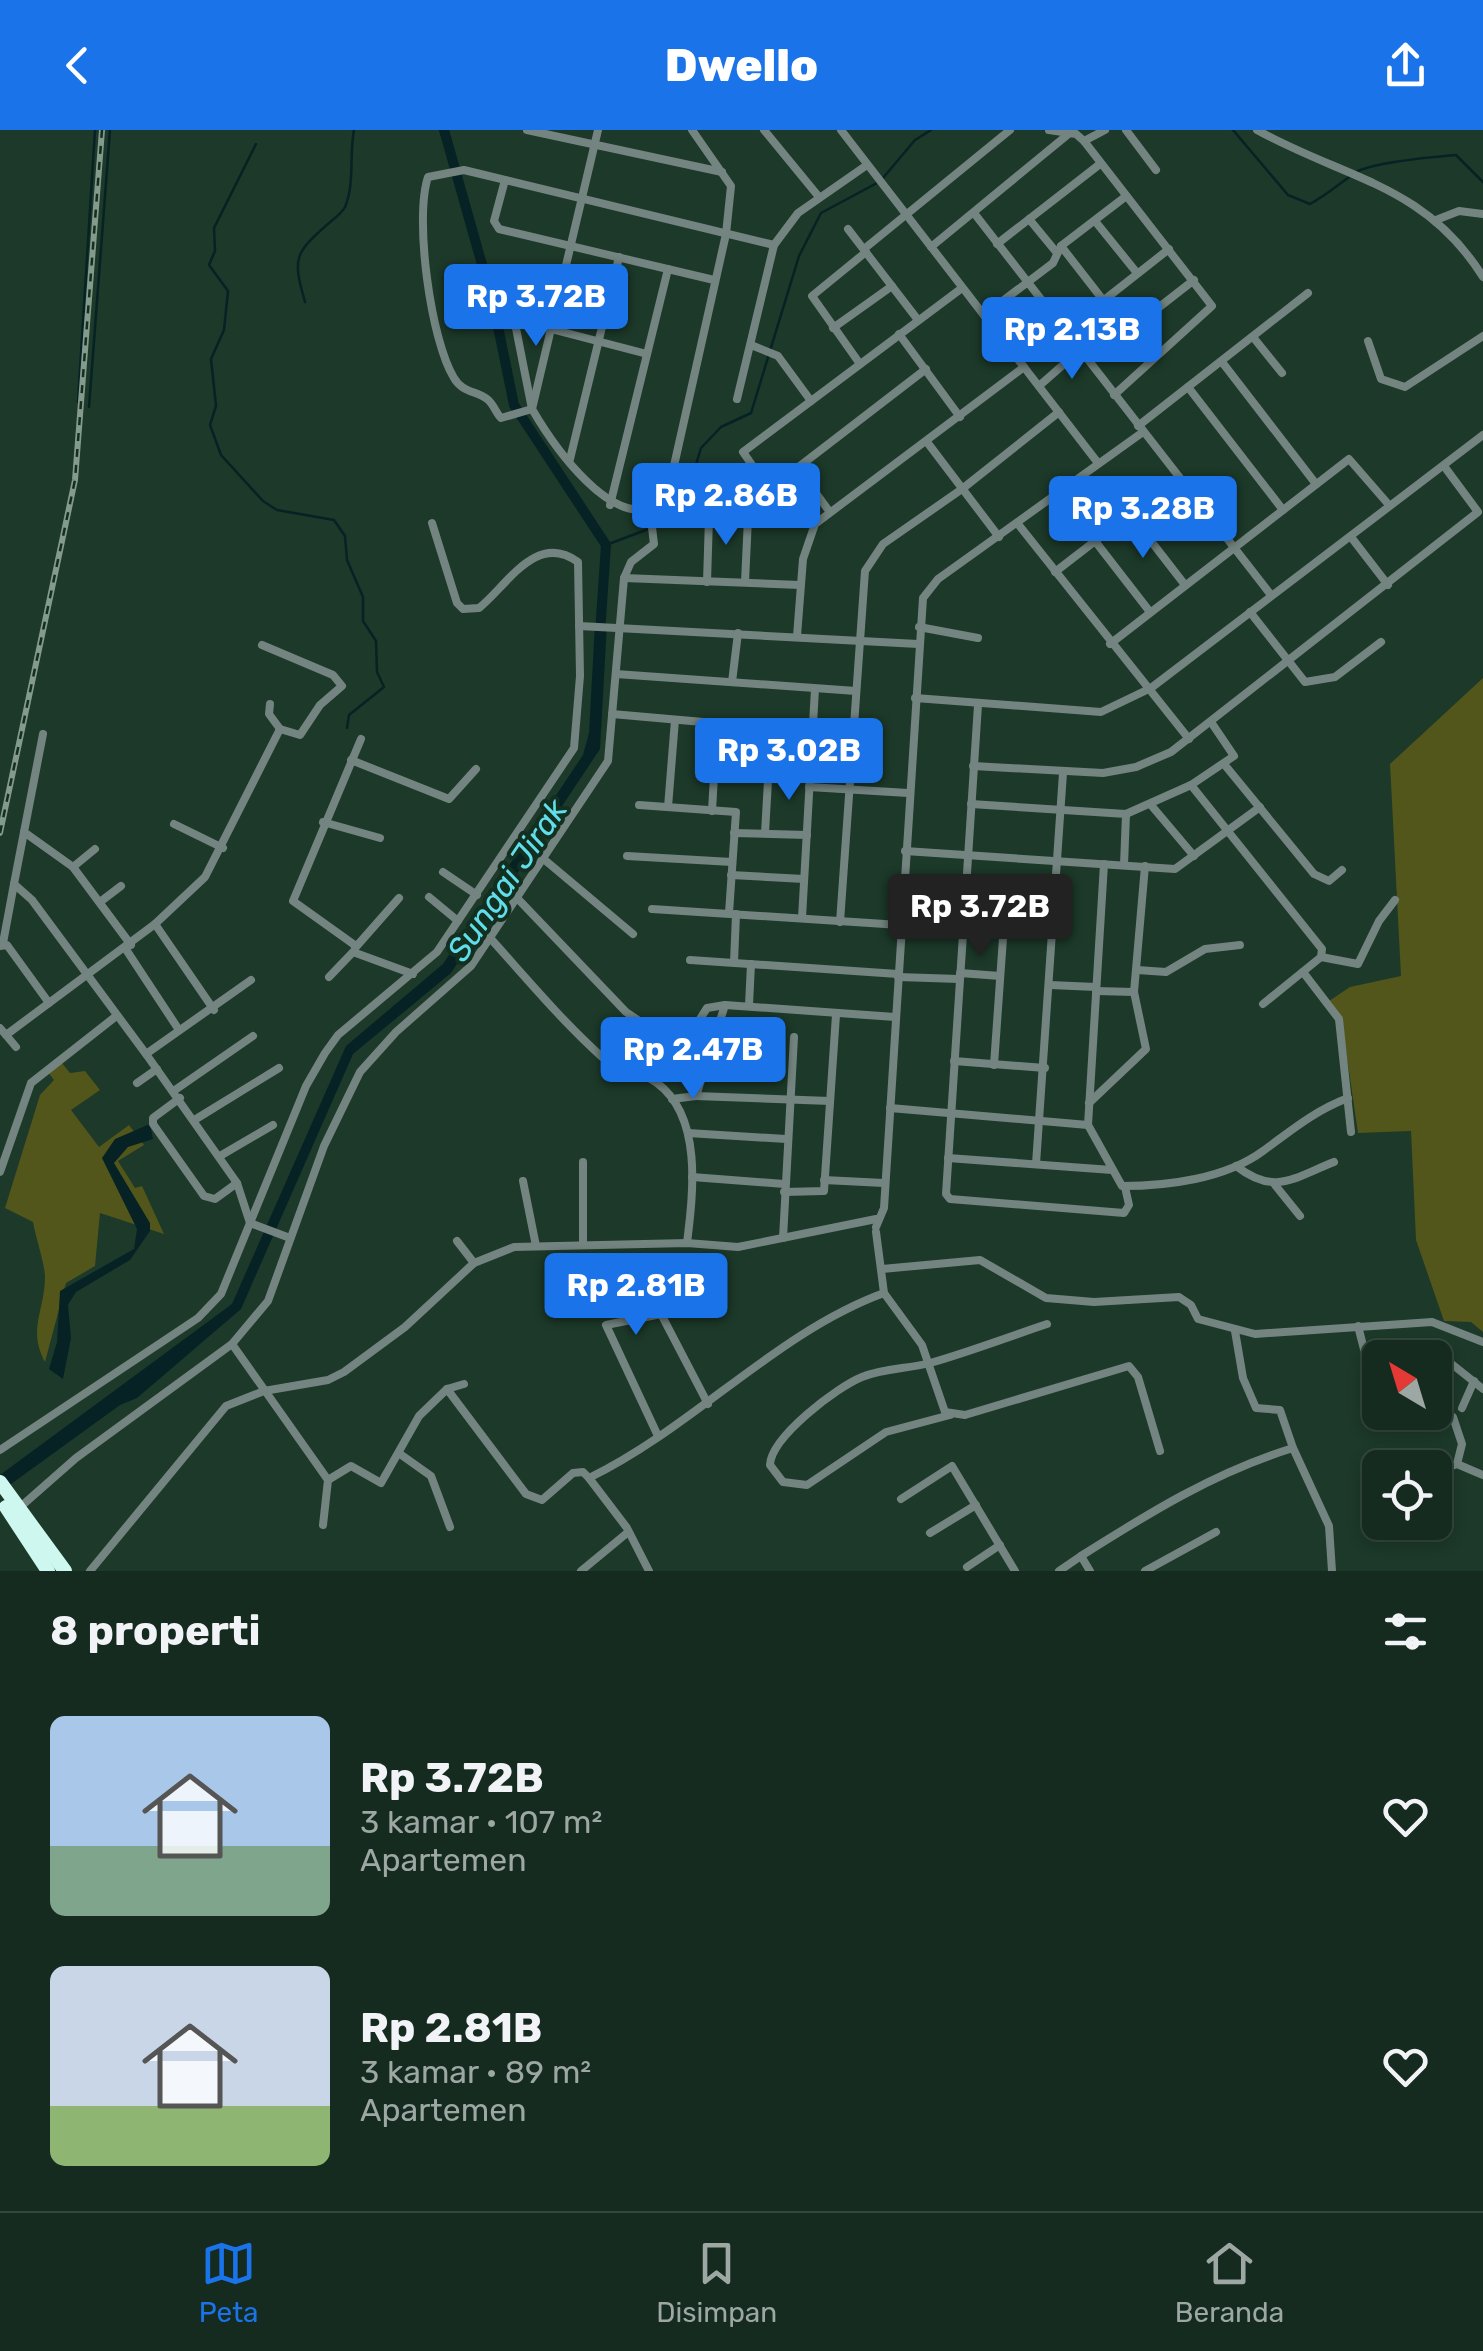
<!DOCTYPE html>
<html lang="id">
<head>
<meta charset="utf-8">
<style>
	:root { --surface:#152b1f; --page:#1e3328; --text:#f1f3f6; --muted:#9da7a4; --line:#34473d; --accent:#1a73e8 }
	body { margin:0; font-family:Rubik,sans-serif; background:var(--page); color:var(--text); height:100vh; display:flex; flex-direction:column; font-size:38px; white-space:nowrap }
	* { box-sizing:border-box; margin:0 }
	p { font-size:32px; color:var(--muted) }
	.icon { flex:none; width:55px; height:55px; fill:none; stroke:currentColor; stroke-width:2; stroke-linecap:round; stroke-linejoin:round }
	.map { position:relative; height:1441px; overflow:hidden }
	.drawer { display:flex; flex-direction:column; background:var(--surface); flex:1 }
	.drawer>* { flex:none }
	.needle { width:65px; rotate:322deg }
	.fabs { position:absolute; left:1362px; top:1210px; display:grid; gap:20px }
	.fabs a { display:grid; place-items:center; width:90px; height:90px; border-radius:15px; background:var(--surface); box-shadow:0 5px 15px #0003,0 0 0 2px var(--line); font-size:50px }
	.price { position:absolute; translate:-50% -85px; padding:0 22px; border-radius:10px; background:var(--accent); color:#fff; font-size:32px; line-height:65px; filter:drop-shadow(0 2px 5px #0008) }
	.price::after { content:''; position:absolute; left:50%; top:60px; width:30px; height:22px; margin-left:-15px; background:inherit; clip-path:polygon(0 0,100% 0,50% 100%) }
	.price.active { background:#222; color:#fff }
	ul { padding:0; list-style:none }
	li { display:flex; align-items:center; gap:30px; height:250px; padding:0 50px }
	li span { display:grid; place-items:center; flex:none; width:280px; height:200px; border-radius:15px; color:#555 }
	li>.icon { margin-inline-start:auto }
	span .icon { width:120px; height:120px; fill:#fffc; stroke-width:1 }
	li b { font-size:42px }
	h2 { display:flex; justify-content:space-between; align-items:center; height:120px; padding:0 50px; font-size:42px }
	header { display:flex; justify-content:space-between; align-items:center; height:130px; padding:0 50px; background:var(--accent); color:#fff; font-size:45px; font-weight:800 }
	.tab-bar { display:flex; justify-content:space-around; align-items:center; height:140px; border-top:2px solid var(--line); background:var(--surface); font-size:28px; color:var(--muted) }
	.tab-bar a { display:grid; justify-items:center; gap:5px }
	.tab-bar .active { color:var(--accent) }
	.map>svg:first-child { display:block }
	.green { fill:#52561a }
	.water { fill:#072225 }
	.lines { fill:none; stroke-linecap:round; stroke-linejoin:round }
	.stream { stroke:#072225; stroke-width:2.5 }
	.canal { stroke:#072225; stroke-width:10 }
	.street { stroke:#738481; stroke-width:8 }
	.highway { stroke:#cdf7ef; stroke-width:14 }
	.rail-casing { stroke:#849a8d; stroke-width:6 }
	.rail { stroke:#122f20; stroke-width:2.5; stroke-dasharray:8; stroke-linecap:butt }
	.labels { text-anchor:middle; stroke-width:8; stroke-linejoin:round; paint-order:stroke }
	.water-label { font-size:32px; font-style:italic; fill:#60deeb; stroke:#122f20 }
</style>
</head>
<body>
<header><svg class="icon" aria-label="back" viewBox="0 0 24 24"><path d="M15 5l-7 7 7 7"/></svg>Dwello<svg class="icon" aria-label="share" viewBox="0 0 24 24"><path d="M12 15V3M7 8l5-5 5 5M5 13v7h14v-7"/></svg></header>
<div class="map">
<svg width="1483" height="1441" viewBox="0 0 1483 1441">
	<rect width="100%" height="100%" fill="#1c3929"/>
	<!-- green -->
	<g class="green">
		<path d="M1483,548V1202L1471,1192L1444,1191L1416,1110L1411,1001L1358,1003L1341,886L1329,871L1350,857L1401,846L1390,634Z"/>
		<path d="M58,928L70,943L85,941L100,960L71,980L99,1017L129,995L144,1015L118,1031L135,1058L142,1056L164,1104L100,1083L95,1136L66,1153L45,1232C27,1199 45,1181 45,1146C44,1131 36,1109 33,1092L5,1078L40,965L54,950L45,938Z"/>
	</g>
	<!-- water -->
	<g class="water">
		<path d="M595,493H607L600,619L451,843L353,924L241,1179L137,1268L120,1275L0,1362V1345L232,1174L346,916L443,834L583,625L589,603Z"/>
		<path d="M150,994L153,1009L128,1017L114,1033L150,1093V1101L130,1130L76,1162L68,1175L71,1208L63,1249L49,1239L57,1212L60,1161L134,1119L137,1099L102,1028L115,1009Z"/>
	</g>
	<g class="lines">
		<!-- stream -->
		<g class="stream">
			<path d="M1233,0L1288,65L1310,74C1327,65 1340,53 1355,43C1370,32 1435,27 1456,25L1483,52"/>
			<path d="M256,14L214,98L215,121L209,135L228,161L224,200L211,229L216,276L210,295L221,325L263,371L277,380L334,390L345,406L347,430L363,467V491L376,511L377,542L384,557L349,585L347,598"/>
			<path d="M883,48L915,10L931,0"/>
			<path d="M305,172C292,127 295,123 329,93C335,88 342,83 345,77C355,53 349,25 354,0"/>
			<path d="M78,272L95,0"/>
			<path d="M89,277L110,0"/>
			<path d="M606,415L667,392L684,374L701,318L721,297L751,283L799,126L821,83L877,53"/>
		</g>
		<!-- canal -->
		<path class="canal" d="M444,0L494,177L514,275L606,415L600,503"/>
		<!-- street -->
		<g class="street">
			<path d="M527,0L722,42"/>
			<path d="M598,0L532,279C553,315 613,403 660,374L669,358L726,104L731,56L692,0"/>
			<path d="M764,0L819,67"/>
			<path d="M841,0L1098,333"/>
			<path d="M1049,0L1076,4L1084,11L1212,176L1114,265"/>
			<path d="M1126,0L1156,40"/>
			<path d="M1257,0C1345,49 1425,54 1483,147"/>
			<path d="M1084,11L1105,0"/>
			<path d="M505,50L494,91L499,99L714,150"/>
			<path d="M974,83L1271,465"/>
			<path d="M1029,89L1057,123"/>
			<path d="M1436,90L1459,81L1483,84"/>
			<path d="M1095,91L1137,143"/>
			<path d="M848,99L918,190"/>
			<path d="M997,114L1100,34"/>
			<path d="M1061,116L1103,170"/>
			<path d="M931,117L1071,2"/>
			<path d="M864,119L1010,0"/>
			<path d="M562,158L515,148L507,153L532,279L501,288C496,283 493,273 487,269C476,261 462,262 454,248C431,211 414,89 428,47L464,40L774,115"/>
			<path d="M984,185L1053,133L1061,116L1125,67"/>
			<path d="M833,198L892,156"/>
			<path d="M551,199L647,224"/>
			<path d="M899,204L960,287"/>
			<path d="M1122,206L1099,174L1169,119"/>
			<path d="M1253,207L1282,243"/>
			<path d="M1368,211L1381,249L1405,257L1483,206"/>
			<path d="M751,215L778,226L811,271"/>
			<path d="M1090,231L1194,150"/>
			<path d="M1222,232L1316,354"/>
			<path d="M860,234L812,166L866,122"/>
			<path d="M1039,256L1081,219"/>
			<path d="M1188,257L1283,380"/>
			<path d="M737,269L774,115L798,83L867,35"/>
			<path d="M1138,296L1308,163"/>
			<path d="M927,312L999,407"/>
			<path d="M570,329L619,127"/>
			<path d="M797,337L829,381"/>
			<path d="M768,358L743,322L962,158"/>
			<path d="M610,375L668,139"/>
			<path d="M1130,384L1185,455"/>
			<path d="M1018,394L1189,609"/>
			<path d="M1351,407L1388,455"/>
			<path d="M1095,411L1150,482"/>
			<path d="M1055,442L1178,347"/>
			<path d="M624,448L800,455"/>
			<path d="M707,452L709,388H748"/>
			<path d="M745,452L748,388L757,369L926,239"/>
			<path d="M1250,482L1305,552L1335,547L1381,512"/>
			<path d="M579,496L918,514"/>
			<path d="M919,497L978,508"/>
			<path d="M797,506L803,429L815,394L1024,237"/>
			<path d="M1110,514L1349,329L1389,375"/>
			<path d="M616,544L856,561"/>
			<path d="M732,552L738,503"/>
			<path d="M915,568L1101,582L1151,558L1483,305"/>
			<path d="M270,574L269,584L280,599"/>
			<path d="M978,575L946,1064L950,1069L1124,1083L1129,1075L1125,1057"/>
			<path d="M612,584L771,598L765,703"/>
			<path d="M43,604L24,702L73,737L131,815"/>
			<path d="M351,630L449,669L476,639"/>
			<path d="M1224,634L1314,744L1329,751L1342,740"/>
			<path d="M973,636L1103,643L1136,637L1171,622L1478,382L1444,336"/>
			<path d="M1191,655L1322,819L1321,827L1263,874"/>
			<path d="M809,657L908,663"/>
			<path d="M971,674L1126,684L1191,655L1234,626L1211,592"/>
			<path d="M639,675L736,682L729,783"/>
			<path d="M1151,675L1194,726"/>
			<path d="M668,677L675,590"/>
			<path d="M712,681L717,593"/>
			<path d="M323,692L380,708"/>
			<path d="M174,694L223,718"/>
			<path d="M24,702L14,754L32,770L146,924"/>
			<path d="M734,703L807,705"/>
			<path d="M905,721L1175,739L1260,677"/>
			<path d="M627,726L732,732"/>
			<path d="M546,731L633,804"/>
			<path d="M1104,734L1088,995L1122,1056C1167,1056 1225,1049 1263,1021C1292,1000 1314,981 1348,968"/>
			<path d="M1124,735L1126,684"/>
			<path d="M73,737L95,719"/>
			<path d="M443,742L477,765"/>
			<path d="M731,745L804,749"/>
			<path d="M429,767L458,791"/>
			<path d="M518,769L626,882L660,905"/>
			<path d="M100,772L121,756"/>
			<path d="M965,777L1055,781"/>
			<path d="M652,779L900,795"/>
			<path d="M802,788L815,559"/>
			<path d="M840,792L865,441L883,414L962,359L1059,282"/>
			<path d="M491,809C527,849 562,891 602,927C619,941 641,941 657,953C703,987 693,1064 687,1113"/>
			<path d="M3,813L14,754"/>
			<path d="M0,816L7,815L49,873"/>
			<path d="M356,816L293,771L361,609"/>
			<path d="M125,818L179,900"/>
			<path d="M355,818L399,768"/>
			<path d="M1321,827L1358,834L1379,791L1395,770"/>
			<path d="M690,830L898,844"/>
			<path d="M734,833L736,784"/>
			<path d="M1137,840L1166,842L1205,819L1240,815"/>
			<path d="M1303,842L1339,889L1351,1002"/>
			<path d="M960,843L1000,846"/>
			<path d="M329,847L353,822L413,844"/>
			<path d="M898,847L959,849"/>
			<path d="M1050,855L1096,857"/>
			<path d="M1096,861L1134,862"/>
			<path d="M749,875L751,834"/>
			<path d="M214,880L155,794L205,747L280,599L300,605L320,575L342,556L333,545L262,515"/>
			<path d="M0,898L6,905L155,794"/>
			<path d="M6,905L16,917"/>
			<path d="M954,931L1045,938"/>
			<path d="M994,935L1005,780"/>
			<path d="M630,943L656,907L686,911L707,878L725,875"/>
			<path d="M137,953L157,939"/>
			<path d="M175,960L253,906"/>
			<path d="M696,966L830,971"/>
			<path d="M180,968L153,988V994L204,1066L215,1069L237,1053"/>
			<path d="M672,969L696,966L725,875L895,887"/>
			<path d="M1089,973L1146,919L1134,862L1145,736"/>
			<path d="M890,978L1088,995"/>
			<path d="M196,989L279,938"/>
			<path d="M688,1003L786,1009"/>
			<path d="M220,1026L273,995"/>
			<path d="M948,1028L1112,1040"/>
			<path d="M1036,1034L1063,643"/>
			<path d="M1236,1036C1275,1066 1293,1048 1334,1032"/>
			<path d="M0,1042L31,953L115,887"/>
			<path d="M692,1047L784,1054"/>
			<path d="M824,1050L884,1053"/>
			<path d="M523,1051L536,1116"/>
			<path d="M1275,1055L1300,1086"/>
			<path d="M784,1062L824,1061L836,885"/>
			<path d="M876,1097L884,1078L923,468L938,449L1143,302"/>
			<path d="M876,1102L884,1163L922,1215L945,1282L965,1285L1129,1236L1138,1247L1160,1321"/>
			<path d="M290,1108L250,1093L306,956L325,923L338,905L437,822L574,618L580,546L578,432C536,401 507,456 479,478L463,479L457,473L432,393"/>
			<path d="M783,1108L794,907"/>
			<path d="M457,1111L474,1133"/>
			<path d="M583,1115V1032"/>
			<path d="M882,1139L980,1130L1046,1168L1094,1172L1179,1167L1191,1175L1198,1189L1255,1204L1432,1192L1483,1212"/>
			<path d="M1358,1196L1368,1235L1380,1231"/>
			<path d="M1235,1201L1243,1248L1256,1278L1280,1280L1293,1318"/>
			<path d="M232,1214L328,1350L323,1395"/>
			<path d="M1391,1228L1419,1219L1448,1231L1483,1259"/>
			<path d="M1368,1235L1380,1264"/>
			<path d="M447,1259L464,1254"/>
			<path d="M1462,1278L1474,1251"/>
			<path d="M1388,1282L1398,1298L1453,1287L1462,1314L1457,1334"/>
			<path d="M950,1285L886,1302L807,1355L783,1352L770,1335C771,1307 837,1257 862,1247C884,1238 907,1239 930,1233C969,1222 1008,1207 1047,1194"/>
			<path d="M658,1306L606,1195L661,1184L708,1274"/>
			<path d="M0,1320L198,1188L221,1164L250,1093L237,1053L146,924L251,850"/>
			<path d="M400,1324L431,1346L450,1397"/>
			<path d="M1435,1342L1457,1334L1483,1345"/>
			<path d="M589,1348L627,1398L649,1441"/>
			<path d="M328,1350L351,1336L381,1353L419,1286L447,1259L526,1364L542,1370L573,1343L583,1342L589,1348C694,1297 777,1202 884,1163"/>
			<path d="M901,1369L952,1336L1015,1441"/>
			<path d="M18,1379L76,1328L232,1214L268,1171L324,1016L360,942L396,902L471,836L608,631L624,448L631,432L654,414L650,381"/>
			<path d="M930,1403L976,1375"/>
			<path d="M1081,1426C1149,1383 1215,1342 1293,1318L1329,1396L1332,1441"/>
			<path d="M967,1437L1000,1415"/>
			<path d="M90,1441L226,1276L264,1261L328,1250L344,1242L405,1197L474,1133L514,1117L687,1113L738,1117L876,1089"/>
			<path d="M581,1441L627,1403"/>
			<path d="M1059,1441L1081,1426L1090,1441"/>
			<path d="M1145,1441L1216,1402"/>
		</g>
		<!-- highway -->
		<g class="highway">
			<path d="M0,1352L65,1441"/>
			<path d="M6,1377L48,1441"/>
		</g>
		<!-- rail casing -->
		<g class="rail-casing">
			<path id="rail" d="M0,703L75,350L102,0"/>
		</g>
		<!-- rail -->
		<use href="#rail" class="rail"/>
	</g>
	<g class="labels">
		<!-- water labels -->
		<g class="water-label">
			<text transform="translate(507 750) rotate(-56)" y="11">Sungai Jirak</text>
		</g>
	</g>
</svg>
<div class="fabs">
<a><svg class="needle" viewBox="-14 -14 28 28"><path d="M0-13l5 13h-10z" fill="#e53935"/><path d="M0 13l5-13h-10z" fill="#9da7a4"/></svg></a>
<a><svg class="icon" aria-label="locate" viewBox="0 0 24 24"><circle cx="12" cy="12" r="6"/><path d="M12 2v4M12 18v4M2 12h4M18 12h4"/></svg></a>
</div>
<b class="price" style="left:536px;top:219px">Rp 3.72B</b>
<b class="price" style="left:1072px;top:252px">Rp 2.13B</b>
<b class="price" style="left:726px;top:418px">Rp 2.86B</b>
<b class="price" style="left:1143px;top:431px">Rp 3.28B</b>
<b class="price" style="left:789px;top:673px">Rp 3.02B</b>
<b class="price active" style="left:980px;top:829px">Rp 3.72B</b>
<b class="price" style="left:693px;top:972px">Rp 2.47B</b>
<b class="price" style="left:636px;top:1208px">Rp 2.81B</b>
</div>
<section class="drawer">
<h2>8 properti<svg class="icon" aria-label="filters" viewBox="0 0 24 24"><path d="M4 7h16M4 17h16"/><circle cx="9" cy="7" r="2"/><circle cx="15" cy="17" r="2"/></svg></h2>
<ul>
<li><span style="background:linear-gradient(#a9c7e8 65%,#7fa58c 0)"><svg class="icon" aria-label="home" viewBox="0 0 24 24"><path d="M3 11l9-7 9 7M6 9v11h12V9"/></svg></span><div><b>Rp 3.72B</b><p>3 kamar · 107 m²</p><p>Apartemen</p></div><svg class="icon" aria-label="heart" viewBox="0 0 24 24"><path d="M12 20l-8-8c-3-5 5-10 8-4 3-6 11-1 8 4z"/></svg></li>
<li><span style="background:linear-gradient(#c9d6e8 70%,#8fb573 0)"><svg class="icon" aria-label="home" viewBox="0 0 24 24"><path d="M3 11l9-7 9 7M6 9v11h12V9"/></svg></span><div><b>Rp 2.81B</b><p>3 kamar · 89 m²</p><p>Apartemen</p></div><svg class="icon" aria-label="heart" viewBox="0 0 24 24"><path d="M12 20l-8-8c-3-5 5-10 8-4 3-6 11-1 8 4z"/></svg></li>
</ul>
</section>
<nav class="tab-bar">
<a class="active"><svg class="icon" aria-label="map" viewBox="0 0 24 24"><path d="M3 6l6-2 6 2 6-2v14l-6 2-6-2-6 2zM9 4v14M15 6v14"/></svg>Peta</a>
<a><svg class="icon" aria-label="saved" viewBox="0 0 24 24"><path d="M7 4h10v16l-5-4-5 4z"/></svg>Disimpan</a>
<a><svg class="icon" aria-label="home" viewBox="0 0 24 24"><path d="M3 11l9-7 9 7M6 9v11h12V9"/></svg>Beranda</a>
</nav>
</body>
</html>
